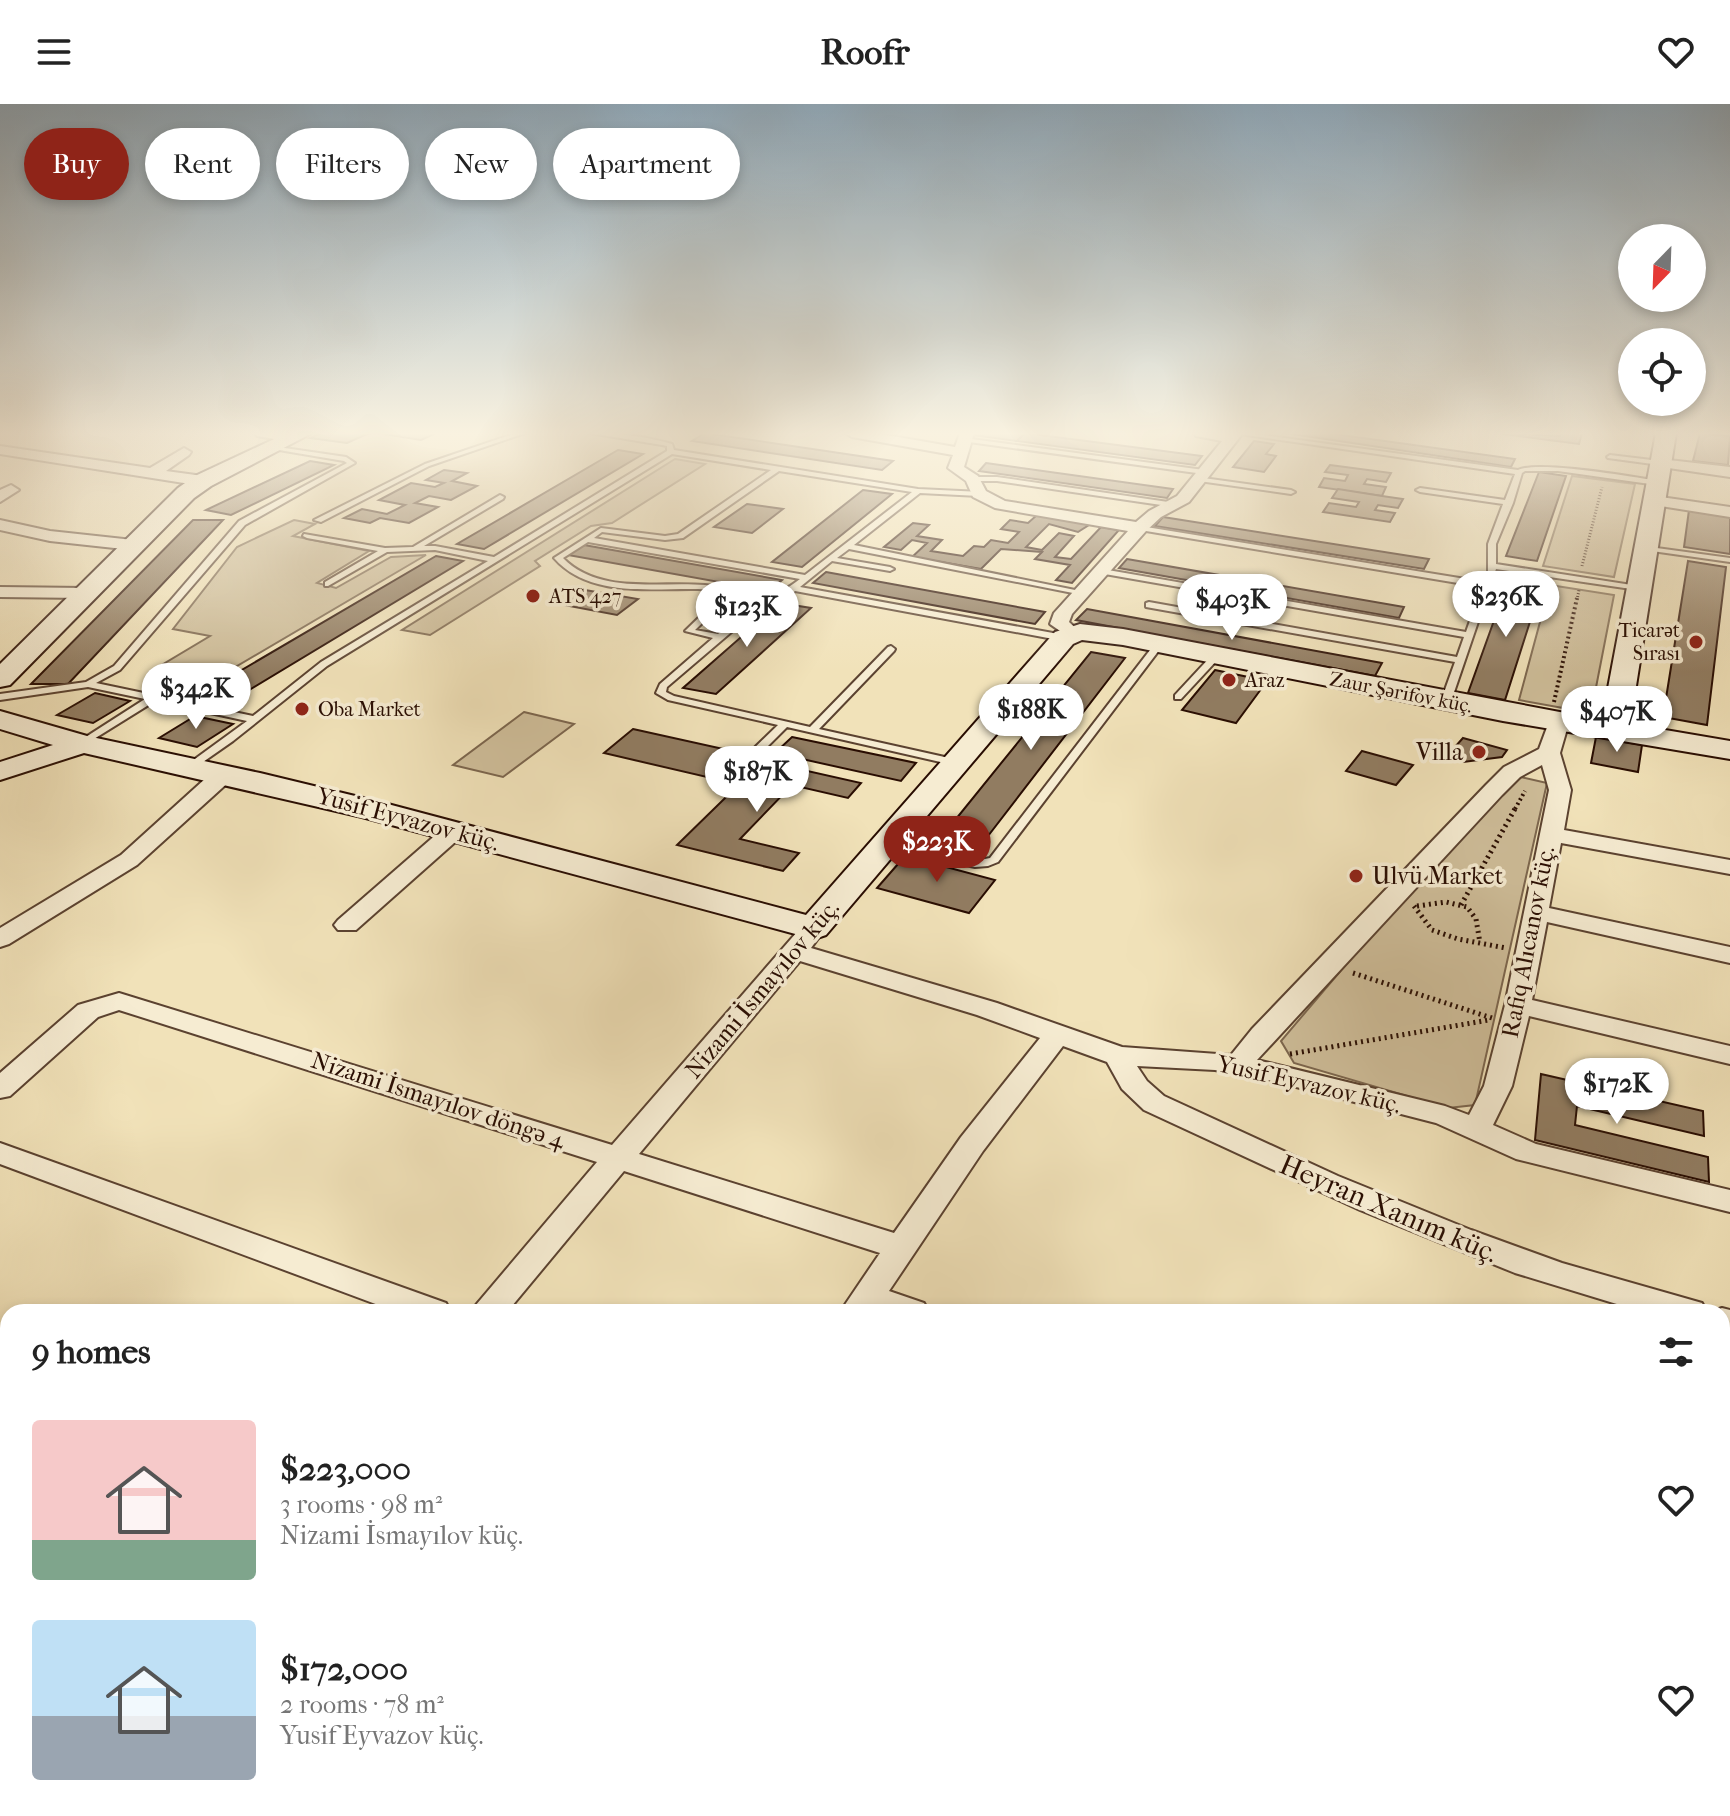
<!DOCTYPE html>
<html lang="en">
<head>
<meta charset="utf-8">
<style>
	:root { --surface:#fff; --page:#f2f2f2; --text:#222; --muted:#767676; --accent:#8f2418 }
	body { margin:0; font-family:"IM FELL French Canon",serif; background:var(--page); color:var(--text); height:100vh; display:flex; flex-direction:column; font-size:30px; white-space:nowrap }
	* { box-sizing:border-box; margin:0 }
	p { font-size:26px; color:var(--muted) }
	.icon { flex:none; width:44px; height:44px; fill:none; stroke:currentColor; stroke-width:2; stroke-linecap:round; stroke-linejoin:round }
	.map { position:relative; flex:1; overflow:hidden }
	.drawer { position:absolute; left:0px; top:1200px; width:1730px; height:512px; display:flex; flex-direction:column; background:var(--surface); border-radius:24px 24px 0 0; box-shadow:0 4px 12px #0003 }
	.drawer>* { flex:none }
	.guide { position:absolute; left:24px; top:24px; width:800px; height:72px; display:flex; gap:16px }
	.needle { width:52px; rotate:203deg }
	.tools { position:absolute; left:1618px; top:120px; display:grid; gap:16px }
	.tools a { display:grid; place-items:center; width:88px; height:88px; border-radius:50%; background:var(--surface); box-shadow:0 4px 12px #0003; font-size:40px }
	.price { position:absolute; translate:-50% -68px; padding:0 18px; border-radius:28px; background:#fff; color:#222; font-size:26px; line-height:52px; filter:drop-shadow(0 2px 4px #0008) }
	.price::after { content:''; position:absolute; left:50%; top:48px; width:24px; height:18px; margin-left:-12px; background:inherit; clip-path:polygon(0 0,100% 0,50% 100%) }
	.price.active { background:var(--accent); color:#fff }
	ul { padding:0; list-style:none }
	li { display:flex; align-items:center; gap:24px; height:200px; padding:0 32px }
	li span { display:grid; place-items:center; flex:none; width:224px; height:160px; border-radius:8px; color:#555 }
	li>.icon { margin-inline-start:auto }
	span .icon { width:96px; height:96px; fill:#fffc; stroke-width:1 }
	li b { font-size:34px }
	h2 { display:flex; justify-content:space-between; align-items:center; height:96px; padding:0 32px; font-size:34px }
	.pill { padding:0 28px; border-radius:36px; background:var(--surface); box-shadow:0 4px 12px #0003; font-size:28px; line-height:72px }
	.pill.active { background:var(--accent); color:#fff }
	header { display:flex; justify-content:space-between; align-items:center; height:104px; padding:0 32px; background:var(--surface); font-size:36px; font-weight:700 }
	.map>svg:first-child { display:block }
	.green { fill:#cfbe9a; stroke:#7c664e; stroke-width:2 }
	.building { fill:#917c61; stroke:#290d02; stroke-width:2 }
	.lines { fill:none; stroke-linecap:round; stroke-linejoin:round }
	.lane-casing { stroke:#5b4230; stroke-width:4 }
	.street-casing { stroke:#5b4230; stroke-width:4 }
	.secondary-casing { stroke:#290d02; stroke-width:4 }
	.path-far2 { stroke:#290d02; stroke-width:3; stroke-dasharray:1 2; stroke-linecap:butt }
	.path-far1 { stroke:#290d02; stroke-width:4; stroke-dasharray:2 3; stroke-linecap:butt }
	.path { stroke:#290d02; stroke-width:5; stroke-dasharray:2 4; stroke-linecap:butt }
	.lane { fill:#f6ecd2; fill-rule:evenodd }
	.street { fill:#f6ecd2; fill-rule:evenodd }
	.secondary { fill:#f6ecd2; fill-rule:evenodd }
	.poi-dot { fill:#8f2418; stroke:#f6ecd2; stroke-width:3 }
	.labels { text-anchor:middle; stroke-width:7; stroke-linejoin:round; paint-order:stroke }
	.far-poi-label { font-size:20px; fill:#290d02; stroke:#f6ecd2; text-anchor:start }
	.far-street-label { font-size:20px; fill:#290d02; stroke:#f6ecd2 }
	.poi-label { font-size:24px; fill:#290d02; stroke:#f6ecd2; text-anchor:end }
	.street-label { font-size:24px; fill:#290d02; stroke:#f6ecd2 }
	.near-street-label { font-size:28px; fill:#290d02; stroke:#f6ecd2 }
</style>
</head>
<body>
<header><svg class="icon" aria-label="menu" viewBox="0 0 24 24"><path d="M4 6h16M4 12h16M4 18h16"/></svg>Roofr<svg class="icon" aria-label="heart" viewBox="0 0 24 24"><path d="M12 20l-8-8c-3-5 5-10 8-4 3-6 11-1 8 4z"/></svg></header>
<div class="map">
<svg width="1730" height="1712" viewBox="0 0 1730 1712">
	<rect width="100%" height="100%" fill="#f1e2b9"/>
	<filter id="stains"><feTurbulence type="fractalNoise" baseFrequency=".0025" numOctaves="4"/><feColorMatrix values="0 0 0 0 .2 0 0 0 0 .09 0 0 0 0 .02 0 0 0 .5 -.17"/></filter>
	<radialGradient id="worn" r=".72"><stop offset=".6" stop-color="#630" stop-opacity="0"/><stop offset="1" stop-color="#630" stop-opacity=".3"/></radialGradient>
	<!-- green -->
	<g class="green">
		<path d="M675,355L705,360L612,419L591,422L535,457L540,462L430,531L402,526Z"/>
		<path d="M1572,372L1635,380L1614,473L1543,462Z"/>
		<path d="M294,416L315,420L293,432L369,447L317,479L336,484L391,453L426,451L186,592L157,587L175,576L150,568L210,532L173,525L237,443Z"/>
		<path d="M1550,481L1614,491L1591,609L1519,596Z"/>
		<path d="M524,608L574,620L503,673L453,661Z"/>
		<path d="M1516,672L1547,679L1475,1001L1448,1004L1294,959L1281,937L1400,797Z"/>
	</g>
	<!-- building -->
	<g class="building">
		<path d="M321,329H369L347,339L310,334Z"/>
		<path d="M388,329H436L421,336L384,330Z"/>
		<path d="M705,329L893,357L882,366L692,337Z"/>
		<path d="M975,329H1026L1017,337L973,331Z"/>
		<path d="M1025,329L1202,352L1195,361L1017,337Z"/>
		<path d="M1286,329H1327L1515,355L1511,363Z"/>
		<path d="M1496,329L1560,332L1561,329H1582L1579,340Z"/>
		<path d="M1700,329L1730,332L1728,361L1693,357Z"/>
		<path d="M1254,337L1274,340L1266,350L1276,352L1264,368L1233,363Z"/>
		<path d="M618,346L643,350L484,445L457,440Z"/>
		<path d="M310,357L334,361L231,411L206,406Z"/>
		<path d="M986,359L1173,385L1167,394L979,367Z"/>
		<path d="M1330,361L1391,369L1386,378L1367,375L1364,380L1386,383L1382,392L1319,383L1324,374L1345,377L1348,371L1325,368Z"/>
		<path d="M444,366L467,369L452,377L477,382L451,396L429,392L415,399L438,403L409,419L380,414L370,419L344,414L362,405L387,410L405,401L379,396L411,379L435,383L444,379L426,376Z"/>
		<path d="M1539,368L1566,372L1537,457L1506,452Z"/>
		<path d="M1338,385L1382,392L1403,395L1398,404L1378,401L1375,406L1395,409L1390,418L1323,408L1329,399L1356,403L1359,398L1332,394Z"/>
		<path d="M863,386L892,390L802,463L772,458Z"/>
		<path d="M747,400L783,405L752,429L714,423Z"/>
		<path d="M1689,406L1730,412V450L1684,443Z"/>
		<path d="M1037,411L1092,419L1078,428L1049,420L1026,443L1042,446L1059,429L1074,432L1055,453L1071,455L1101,423L1119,426L1072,479L1056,476L1070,461L1035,455L1042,448L1001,445L981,465L912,453L927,439L912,436L901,446L884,443L913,419L929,421L917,432L942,436L931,447L963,452L974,442L984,443L991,436L1008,439L1019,428L1001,425L1010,416L1028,419Z"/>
		<path d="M1163,413L1429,455L1424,465L1155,422Z"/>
		<path d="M193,416H223L68,580H31Z"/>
		<path d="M584,441L782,476L769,487L568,451Z"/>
		<path d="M436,452L463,457L241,591L211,584Z"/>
		<path d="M1127,455L1404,503L1399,514L1119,464Z"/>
		<path d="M1688,457L1726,463L1707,621L1663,613Z"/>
		<path d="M826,468L1045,508L1035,520L813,479Z"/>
		<path d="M1510,472L1543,477L1505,596L1468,589Z"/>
		<path d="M585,486L638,495L617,511L564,501Z"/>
		<path d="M780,499L811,504L716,590L683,584Z"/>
		<path d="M1087,505L1382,559L1375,572L1076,516Z"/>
		<path d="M1091,548L1125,554L978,745L939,736Z"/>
		<path d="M1215,566L1267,577L1236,619L1182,606Z"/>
		<path d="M95,589L130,597L93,619L57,611Z"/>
		<path d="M195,612L233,620L197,643L159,634Z"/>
		<path d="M633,625L737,648L727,657L756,664L750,670L721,663L711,674L604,649Z"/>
		<path d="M792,633L916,659L901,677L775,649Z"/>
		<path d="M1596,633L1642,641L1638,668L1591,659Z"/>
		<path d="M1463,634L1507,646L1502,653L1463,658L1446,653Z"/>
		<path d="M1362,647L1413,661L1396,681L1346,667Z"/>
		<path d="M763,657L861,679L848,694L792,681L740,735L799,749L783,767L677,741Z"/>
		<path d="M905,752L995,776L969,809L877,784Z"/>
		<path d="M1541,970L1703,1007L1704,1032L1577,1002L1575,1021L1708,1053L1709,1078L1535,1036Z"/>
	</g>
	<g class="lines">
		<!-- lane casing -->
		<g class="lane-casing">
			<g id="lane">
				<path d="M516,329H525L429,362L321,418L314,416L425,360Z"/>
				<path d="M590,329C616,328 646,333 672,340L674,346L918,385L982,388L983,390L979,392L920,389L854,441L1080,487H1083V491L849,445L837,454L890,463L894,465L890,467L832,457L800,483L1064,531L1068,534L1064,537L795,487L790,491L770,495L667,583L666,588L674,592L810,623L888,543L891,542L895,545L894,547L819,625L958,656L963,659L958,662L787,623L752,658H744V654L778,621L668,596L656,589L660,580L713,534L685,527L718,495L725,497L695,526L718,530L760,494C739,491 719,486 698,485C650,484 589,494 554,454L601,424L665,432L678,430L771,366L672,350L327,562L233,637L193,665H185L184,663L247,617L155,597L81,643L78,642V638L145,595L88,583L0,596V590L86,578L114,562L239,417L347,359L344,357L273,345L271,344V342L346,353L355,359L245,421L120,566L96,579L253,612L321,558L488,457L435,446L387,448L328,482H325V478L378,447L307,434L303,432L304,430L385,444L413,443L500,391L504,393L503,395L424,442H435L494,453L667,347V342L662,341ZM779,367L912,388L805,471L594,434L602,428L665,436L683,434ZM588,438L800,475C789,483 780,490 767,490C747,491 725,483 705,481C659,477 599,491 563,454Z"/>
				<path d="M1233,329H1248L1518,366C1538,356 1633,373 1660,377V381H1657L1558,367H1525L1522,369L1513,399L1496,440V460L1638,482L1642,484L1638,486L1496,465L1451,597L1446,600L1441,597L1455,558L1146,503V499L1149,498L1457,553L1464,533L1099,469V465H1102L1466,528L1482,483L1140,426L1136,424L1140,422L1484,478L1488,467V440L1503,400L1420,388L1416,386L1420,384L1505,396L1515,370Z"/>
				<path d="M964,334L1204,366L1208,368L1204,370L962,337L961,336Z"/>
				<path d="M1610,351L1660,357L1663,359L1660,361L1608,354L1607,353Z"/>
				<path d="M970,373H997L1175,399L1179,401L1175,403L997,377H973L969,375Z"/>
				<path d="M1196,373L1291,386L1295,388L1291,390L1199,377H1196Z"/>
				<path d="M1642,442L1730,454V458L1645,446L1641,444Z"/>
				<path d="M1160,536L1163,537V541L998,758L988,762L975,763L882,743L881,741L886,738L975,757L990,754L1157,537Z"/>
				<path d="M1217,548L1220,549V553L1181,595H1175V591L1214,549Z"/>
			</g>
		</g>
		<!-- street casing -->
		<g class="street-casing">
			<g id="street">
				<path d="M255,329H286L299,334L292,338L257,332Z"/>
				<path d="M845,329H875L955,343L960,329H974L964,363L978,372L986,387L1005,397L1136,418L1149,407L1177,392L1222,337L1196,332L1194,329H1243L1189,398L1161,413L1146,427L1072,510L1069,518L1082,530L1073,536L1050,520L1054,509L1128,427L995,404L973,393L966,377L948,364L953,351L852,333Z"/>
				<path d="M0,342L150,364L184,344L191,348L189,351L166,367L203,372L211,377L203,382L0,350Z"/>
				<path d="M1660,355L1730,363V373L1655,362L1653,359Z"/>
				<path d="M11,381L19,386L0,398V386Z"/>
				<path d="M1654,392L1730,403V413L1648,400L1646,397Z"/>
				<path d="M0,416L50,427L133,436L141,441L133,446L50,437L0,426Z"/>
				<path d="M0,483L85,484L94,489L85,494L0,493Z"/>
				<path d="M1559,612L1569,618L1560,649L1571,686L1564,726L1730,756V770L1561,739L1549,804L1730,843V859L1547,818L1532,896L1730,942V960L1529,912L1512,982L1493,1021L1536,1040L1730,1086V1108L1516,1055L1436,1019L1273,977L1215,966L1137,962L1147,977L1164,992L1338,1072L1471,1126L1562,1159L1702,1199L1707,1208H1643L1515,1169L1360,1106L1144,1006L1122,985L1107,958L1063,942L983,1047L889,1187L924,1199L929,1208H840L880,1149L624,1067L507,1208H470L597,1058L119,906L98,913L10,992L0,994V969L78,901L119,889L612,1041L797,828H815L819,833L811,844L997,899L1122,943L1231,951L1252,925L1486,681L1504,663L1539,645L1549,618ZM1542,661L1549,686L1505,901L1484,982L1469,1011L1445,1002L1257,956L1502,691L1520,673ZM800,857L977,911L1040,934L961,1033L894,1129L639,1050Z"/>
				<path d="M224,663L232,665L235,670L232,675L137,761L9,840L0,843V824L121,751L216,665Z"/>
				<path d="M454,720L462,722L466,727L462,732L356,826H338L334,821L338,816L446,722Z"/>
				<path d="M0,1039L446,1199L451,1208H397L0,1060Z"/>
				<path d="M1722,1204L1730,1206V1232L1722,1230V1208H1710Z"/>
				<path d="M0,1300L8,1303V1333L0,1330Z"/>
				<path d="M1722,1309L1730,1311V1341L1722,1339Z"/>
				<path d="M110,1704H155L152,1712H107Z"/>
				<rect x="633" y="1704" width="44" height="8"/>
				<path d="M846,1704H890L887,1712H843Z"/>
				<rect x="1509" y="1704" width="44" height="8"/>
			</g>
		</g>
		<!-- secondary casing -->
		<g class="secondary-casing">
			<g id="secondary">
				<path d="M287,329H312L211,382L194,394L10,581L0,583V560L178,384L195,372Z"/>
				<path d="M1656,329H1676L1630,620L1730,637V655L1503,617L1123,541L1082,536L1073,540L826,831L814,835L362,713L84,649L0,676V658L53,641L0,625V607L87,632L260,669L384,699L806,811L1055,528L1080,520L1123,525L1602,616Z"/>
			</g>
		</g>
		<!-- path-far2 -->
		<g class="path-far2">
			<path d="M1582,462L1602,383"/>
			<path d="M1577,496L1579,486"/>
		</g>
		<!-- path-far1 -->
		<g class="path-far1">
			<path d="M1554,598L1577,494"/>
			<path d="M1515,705L1525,687"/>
		</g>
		<!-- path -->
		<g class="path">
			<path d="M1461,801L1516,703"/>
			<path d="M1414,802L1432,826L1458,835L1506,844"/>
			<path d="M1417,802L1446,798L1467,803L1476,815L1480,839"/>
			<path d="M1353,869L1492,914"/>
			<path d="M1290,950L1489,916"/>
		</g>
		<!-- lane -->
		<use href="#lane" class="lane"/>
		<!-- street -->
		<use href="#street" class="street"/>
		<!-- secondary -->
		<use href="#secondary" class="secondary"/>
	</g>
	<!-- sky -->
	<linearGradient id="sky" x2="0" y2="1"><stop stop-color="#90aabc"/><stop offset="0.58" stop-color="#f9f2e0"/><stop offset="1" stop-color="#f9f2e0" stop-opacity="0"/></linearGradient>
	<rect width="1730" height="568" fill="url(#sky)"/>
	<!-- markers -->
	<g class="poi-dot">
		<circle cx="533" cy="492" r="8"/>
		<circle cx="1696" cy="538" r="8"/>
		<circle cx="1229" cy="576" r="8"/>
		<circle cx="302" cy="605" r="8"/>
		<circle cx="1479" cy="648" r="8"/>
		<circle cx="1356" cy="772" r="8"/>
	</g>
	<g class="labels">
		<!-- far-poi labels -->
		<g class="far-poi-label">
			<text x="549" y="499">ATS 427</text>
			<text x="1680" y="533" text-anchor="end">Ticarət<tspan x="1680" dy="23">Sırası</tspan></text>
			<text x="1245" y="583">Araz</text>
			<text x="318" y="612">Oba Market</text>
		</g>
		<!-- far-street labels -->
		<g class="far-street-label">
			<text transform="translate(1401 588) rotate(11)" y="7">Zaur Şərifov küç.</text>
		</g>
		<!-- poi labels -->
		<g class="poi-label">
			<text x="1463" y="656">Villa</text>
			<text x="1372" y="780" text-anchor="start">Ulvü Market</text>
		</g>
		<!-- street labels -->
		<g class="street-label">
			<text transform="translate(408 715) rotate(15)" y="8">Yusif Eyvazov küç.</text>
			<text transform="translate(1528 838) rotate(-79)" y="8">Rafiq Alıcanov küç.</text>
			<text transform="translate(762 885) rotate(-50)" y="8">Nizami İsmayılov küç.</text>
			<text transform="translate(1309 980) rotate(13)" y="8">Yusif Eyvazov küç.</text>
			<text transform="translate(438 996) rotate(18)" y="8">Nizami İsmayılov döngə 4</text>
		</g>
		<!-- near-street labels -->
		<g class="near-street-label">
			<text transform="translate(1389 1104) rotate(23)" y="10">Heyran Xanım küç.</text>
		</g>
	</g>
	<rect width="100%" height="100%" filter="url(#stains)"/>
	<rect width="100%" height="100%" fill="url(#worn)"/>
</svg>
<div class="tools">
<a><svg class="needle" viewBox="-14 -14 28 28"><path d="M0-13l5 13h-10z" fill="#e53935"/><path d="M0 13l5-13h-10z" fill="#767676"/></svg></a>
<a><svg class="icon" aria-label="locate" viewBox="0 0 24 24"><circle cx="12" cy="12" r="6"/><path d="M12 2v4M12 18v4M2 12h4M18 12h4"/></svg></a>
</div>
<b class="price" style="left:1506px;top:535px">$236K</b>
<b class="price" style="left:1232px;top:538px">$403K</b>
<b class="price" style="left:747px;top:545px">$123K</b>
<b class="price" style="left:196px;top:627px">$342K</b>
<b class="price" style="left:1031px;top:648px">$188K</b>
<b class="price" style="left:1617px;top:650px">$407K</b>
<b class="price" style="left:757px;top:710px">$187K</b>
<b class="price active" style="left:937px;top:780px">$223K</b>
<b class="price" style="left:1617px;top:1022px">$172K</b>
<div class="guide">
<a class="pill active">Buy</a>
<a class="pill">Rent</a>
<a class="pill">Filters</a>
<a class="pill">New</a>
<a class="pill">Apartment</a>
</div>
<section class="drawer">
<h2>9 homes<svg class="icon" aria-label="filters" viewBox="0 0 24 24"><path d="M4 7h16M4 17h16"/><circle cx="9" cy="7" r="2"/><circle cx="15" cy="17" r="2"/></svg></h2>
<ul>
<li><span style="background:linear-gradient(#f6c9c9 75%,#7fa58c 0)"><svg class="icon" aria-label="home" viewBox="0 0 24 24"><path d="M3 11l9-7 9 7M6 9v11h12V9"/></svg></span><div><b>$223,000</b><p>3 rooms · 98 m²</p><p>Nizami İsmayılov küç.</p></div><svg class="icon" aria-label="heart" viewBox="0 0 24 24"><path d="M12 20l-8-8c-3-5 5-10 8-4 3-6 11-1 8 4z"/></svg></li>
<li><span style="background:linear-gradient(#bfe0f5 60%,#9aa5b1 0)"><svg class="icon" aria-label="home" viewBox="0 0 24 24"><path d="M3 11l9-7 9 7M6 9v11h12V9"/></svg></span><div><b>$172,000</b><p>2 rooms · 78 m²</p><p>Yusif Eyvazov küç.</p></div><svg class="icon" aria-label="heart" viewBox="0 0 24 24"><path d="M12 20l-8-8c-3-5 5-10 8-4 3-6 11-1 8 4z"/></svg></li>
</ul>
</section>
</div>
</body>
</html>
